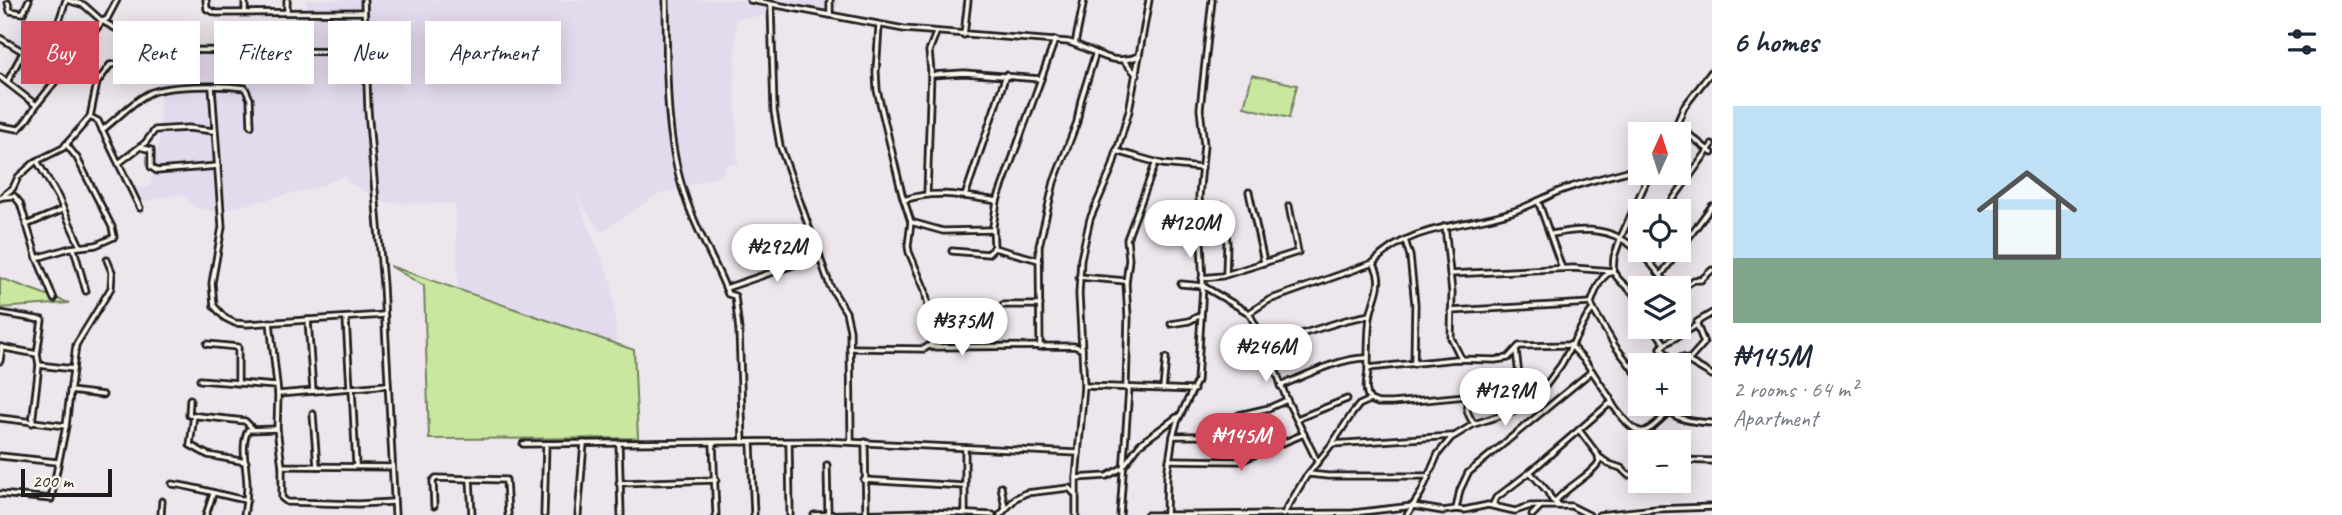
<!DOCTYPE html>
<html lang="en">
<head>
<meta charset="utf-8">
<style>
	:root { --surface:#fff; --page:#f2f2f3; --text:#1f2937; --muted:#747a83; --accent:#d1495b }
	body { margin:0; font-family:Caveat,sans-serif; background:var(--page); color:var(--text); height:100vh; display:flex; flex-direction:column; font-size:26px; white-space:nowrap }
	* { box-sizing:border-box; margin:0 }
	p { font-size:23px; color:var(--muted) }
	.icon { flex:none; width:38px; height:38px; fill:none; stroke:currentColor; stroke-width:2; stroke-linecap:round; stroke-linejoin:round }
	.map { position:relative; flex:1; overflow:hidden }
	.sheet { display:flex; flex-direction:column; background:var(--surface); width:630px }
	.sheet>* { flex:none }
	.banner { position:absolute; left:21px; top:21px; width:665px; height:63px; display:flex; gap:14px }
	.needle { width:46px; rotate:3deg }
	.controls { position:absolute; left:1628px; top:122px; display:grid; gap:14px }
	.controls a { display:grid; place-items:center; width:63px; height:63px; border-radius:0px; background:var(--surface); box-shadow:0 4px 18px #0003; font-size:35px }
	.scale { position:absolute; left:21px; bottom:18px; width:91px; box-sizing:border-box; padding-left:7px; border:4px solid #1c1c1c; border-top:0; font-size:19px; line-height:24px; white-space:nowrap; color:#1c1c1c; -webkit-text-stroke:5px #fbf7ec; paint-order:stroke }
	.price { position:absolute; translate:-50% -60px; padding:0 16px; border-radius:24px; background:#fff; color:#222; font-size:23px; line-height:46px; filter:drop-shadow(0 2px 4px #0008) }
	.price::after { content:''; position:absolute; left:50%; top:42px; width:21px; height:16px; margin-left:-10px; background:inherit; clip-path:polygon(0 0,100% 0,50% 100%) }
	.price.active { background:var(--accent); color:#fff }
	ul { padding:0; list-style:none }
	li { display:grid; align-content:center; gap:14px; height:371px; padding:0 21px }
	li span { display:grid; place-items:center; height:217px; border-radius:0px; color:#555 }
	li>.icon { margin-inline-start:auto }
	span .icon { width:126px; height:126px; fill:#fffc; stroke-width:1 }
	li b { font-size:30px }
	h2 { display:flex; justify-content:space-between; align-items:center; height:84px; padding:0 21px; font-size:30px }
	.pill { padding:0 24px; border-radius:0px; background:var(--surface); box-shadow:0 4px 18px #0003; font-size:24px; line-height:63px }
	.pill.active { background:var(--accent); color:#fff }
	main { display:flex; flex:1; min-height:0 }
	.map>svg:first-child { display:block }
	.built { fill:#e4daee }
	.green { fill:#c9e79f; stroke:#72825e; stroke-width:2 }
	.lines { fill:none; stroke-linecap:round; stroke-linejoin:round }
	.street-casing { stroke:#1c1c1c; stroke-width:9 }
	.street { stroke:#fbf7ec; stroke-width:3.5 }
</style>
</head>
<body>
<main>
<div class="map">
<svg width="1712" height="515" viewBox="0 0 1712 515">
	<rect width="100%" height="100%" fill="#eee6ed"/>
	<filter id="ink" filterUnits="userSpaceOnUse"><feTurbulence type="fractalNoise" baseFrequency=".0143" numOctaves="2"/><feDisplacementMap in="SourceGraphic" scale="14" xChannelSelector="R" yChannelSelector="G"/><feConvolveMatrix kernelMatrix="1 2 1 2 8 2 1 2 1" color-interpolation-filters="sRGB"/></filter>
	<g filter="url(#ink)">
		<!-- built -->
		<path class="built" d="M306,0H840L838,7L821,16L805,12H788L736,19L735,82L738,163L726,165L722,176L657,195L601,233L576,195L612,284L617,343L460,346L455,204L385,203L346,181V175L318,187L216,212L194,207L182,194L132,204L135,187L149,188L159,143L160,101L156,62L170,61V47L307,37Z"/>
		<!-- green -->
		<g class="green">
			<path d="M1252,75L1297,85L1289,118L1244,107Z"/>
			<path d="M390,266L634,350L638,438L429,439L424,286Z"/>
			<path d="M0,278L6,280L69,303L0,308Z"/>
		</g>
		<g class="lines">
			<!-- street casing -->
			<g class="street-casing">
				<g id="street">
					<path d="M67,0L84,5L102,21L137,40L154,47L170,50L366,52"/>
					<path d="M206,0L207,9L216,13L364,12"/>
					<path d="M287,0V12"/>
					<path d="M364,0L368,110L383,285L395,515"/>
					<path d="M666,0C667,64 664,135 685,196C696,230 715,261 728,294L735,296L739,330L743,442"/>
					<path d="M750,0L904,29L1068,42C1094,49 1111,68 1139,56"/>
					<path d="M8,3L10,11L23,13L29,0"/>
					<path d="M771,5L774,111L780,146L830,286L846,312L850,330L851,441"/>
					<path d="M245,12V0"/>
					<path d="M830,15V0"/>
					<path d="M58,24L66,0"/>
					<path d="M964,35L968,0"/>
					<path d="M0,38L44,64"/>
					<path d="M1075,44L1084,0"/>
					<path d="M1124,61L1137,75"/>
					<path d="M931,75L964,73L1041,79"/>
					<path d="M0,77L36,105"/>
					<path d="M7,82L34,32"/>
					<path d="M212,87L222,227L212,283L214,306L225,318L235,323L247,324L384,315"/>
					<path d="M90,117L98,121L140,208"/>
					<path d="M90,117L97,83L110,65L123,63L136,40"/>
					<path d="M1677,125L1712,153"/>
					<path d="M0,126L18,129C27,123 31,112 38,103C59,76 82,50 102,21L107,19L117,0"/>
					<path d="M102,130C117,119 130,104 146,95C162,84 225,85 245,88L250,99L251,126"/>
					<path d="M1672,135L1684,107L1712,71"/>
					<path d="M140,147L151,150V167L157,171L218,166"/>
					<path d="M1116,151L1162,164L1202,168"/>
					<path d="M37,161L58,197L80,246"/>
					<path d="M119,163L145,143L155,130L188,128L214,131"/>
					<path d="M1249,192L1264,262"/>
					<path d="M927,194L931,72L929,51L936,33"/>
					<path d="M965,196L1006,75"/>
					<path d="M2,197L14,196L20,203L37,258L54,299"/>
					<path d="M0,198L13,188L18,177L35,162L63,148L90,117"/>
					<path d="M904,200C935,189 965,196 997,201"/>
					<path d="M1538,201L1562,268"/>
					<path d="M1223,206L1227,243L1226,274"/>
					<path d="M1664,212L1712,145"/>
					<path d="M911,222L943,231L992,230"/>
					<path d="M26,225L62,210"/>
					<path d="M1445,226L1452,292L1451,338L1461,358"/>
					<path d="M1552,234C1613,221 1635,241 1671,289"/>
					<path d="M1405,240L1410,256L1415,304L1414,364"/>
					<path d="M994,248L1039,260"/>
					<path d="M74,249L86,291"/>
					<path d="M952,251L988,254L994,248L993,226L997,201L1055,40"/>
					<path d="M37,258L70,248L96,245L114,237L112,227L77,158L66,144"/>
					<path d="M1450,274L1573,268L1613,271C1619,284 1633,289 1640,302"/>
					<path d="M1661,275L1712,206"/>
					<path d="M1079,277L1126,281"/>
					<path d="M1202,278L1222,276L1298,252L1289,206"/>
					<path d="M1181,284L1203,286L1249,313L1266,345L1287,400L1317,461"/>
					<path d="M726,288L820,256"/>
					<path d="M1678,290L1694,280H1701L1712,270"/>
					<path d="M1003,305H1040"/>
					<path d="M1593,309L1615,346L1640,378"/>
					<path d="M1451,311L1591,303"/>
					<path d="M0,313L42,320L37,354"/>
					<path d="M1249,313L1269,300L1373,263C1410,223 1470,227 1517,210C1531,205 1544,198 1557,192C1583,182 1612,175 1640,168"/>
					<path d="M346,319L350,388"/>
					<path d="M308,320L313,391"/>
					<path d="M270,322L278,394L277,429L282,466L392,467"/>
					<path d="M1171,324L1189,321L1201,315"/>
					<path d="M1697,325V322L1712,313"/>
					<path d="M1653,327L1665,344L1661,348L1674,362L1682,357L1688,361"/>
					<path d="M207,344L238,347V383"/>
					<path d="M1665,344L1697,325L1704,343L1688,361L1712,375"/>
					<path d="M1266,345L1346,320L1370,315"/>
					<path d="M1571,346L1585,361L1610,398C1612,406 1617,411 1623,418C1643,442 1648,430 1668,413"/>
					<path d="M0,347L37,354L39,365L32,423"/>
					<path d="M931,347L1074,346L1082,349"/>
					<path d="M1040,347L1039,246L1054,182L1077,122L1081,100L1095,55"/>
					<path d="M850,348L924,349L933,343L934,338L925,290L909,252L908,246L911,222L902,194L877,90L876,72L879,26"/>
					<path d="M1516,350L1521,393"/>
					<path d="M0,361L2,347"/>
					<path d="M39,365L73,369"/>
					<path d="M1368,368L1456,359L1495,360L1508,358L1519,346L1571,345"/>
					<path d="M200,380L276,386"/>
					<path d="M1084,386L1194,390"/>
					<path d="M1280,386C1304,376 1342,357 1367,358"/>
					<path d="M352,388L356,465"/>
					<path d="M1126,388L1128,317L1126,283L1129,259L1127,239L1156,162"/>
					<path d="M1163,389L1166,358"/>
					<path d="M70,391L103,395"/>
					<path d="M278,394L388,385"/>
					<path d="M1470,394C1464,406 1467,414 1474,424"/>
					<path d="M190,399L189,415L245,421L253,429"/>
					<path d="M1370,400C1363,389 1368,380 1368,368C1368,351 1368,334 1370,317C1373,297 1386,283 1373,263"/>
					<path d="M1660,404C1673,420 1693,422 1712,423"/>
					<path d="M313,414L317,466"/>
					<path d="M194,415L190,445L208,455L246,462"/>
					<path d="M1239,415L1269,408L1287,400"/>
					<path d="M0,418L66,426"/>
					<path d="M1297,419L1347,399"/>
					<path d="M1173,436H1206"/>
					<path d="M789,442L790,515"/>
					<path d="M865,442L866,514"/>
					<path d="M713,443L716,515"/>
					<path d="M751,443L754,515"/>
					<path d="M523,444L822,441L1078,453"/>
					<path d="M619,444L621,515"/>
					<path d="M1332,444L1452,436"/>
					<path d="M965,448V513"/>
					<path d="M0,456L57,462"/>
					<path d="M1599,457L1609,464L1621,468L1628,475L1640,474"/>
					<path d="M1169,460L1240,461L1304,434"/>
					<path d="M1678,460L1712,461"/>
					<path d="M827,465L828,515"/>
					<path d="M282,466V498L287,502L358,504L393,502"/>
					<path d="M1309,474L1328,476H1427"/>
					<path d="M1076,478L1107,476L1122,468L1140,444L1177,417"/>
					<path d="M470,479L472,515"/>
					<path d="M864,480L964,486"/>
					<path d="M619,483L716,480"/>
					<path d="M172,484C198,487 221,496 247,500"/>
					<path d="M1001,487L1005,508"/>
					<path d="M0,494L51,499L66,426L76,345L111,288L112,272L107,260"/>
					<path d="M1555,502C1568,485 1591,476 1599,462L1598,455L1579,430"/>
					<path d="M1495,505L1493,504L1496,498L1530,472"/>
					<path d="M434,506L433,481L436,478L506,480L508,515"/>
					<path d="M1560,506L1552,500L1547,491L1530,472L1609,404L1612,405"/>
					<path d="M1456,509L1460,490L1468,473L1592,371"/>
					<path d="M161,515L162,501"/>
					<path d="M206,515L213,494"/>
					<path d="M244,515C246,505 247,496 247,486C247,468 240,446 248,430L277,429"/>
					<path d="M544,515L546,444"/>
					<path d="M578,515L584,443"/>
					<path d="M814,515L925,512L993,515"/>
					<path d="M1000,515L1016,498L1026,493L1069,488L1076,495"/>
					<path d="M1076,515V478L1084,386L1079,294L1081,259L1090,219L1112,168L1129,111L1149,0"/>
					<path d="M1120,515L1129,388"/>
					<path d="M1147,515H1195"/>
					<path d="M1166,515L1167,475L1173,436L1177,422L1197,381L1203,286L1199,196L1204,145L1200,109L1212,0"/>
					<path d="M1198,515L1353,513L1413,506L1443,511L1456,509L1464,510L1488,505L1515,511L1530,506H1571L1589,515"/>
					<path d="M1283,515L1305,478L1332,444L1352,414L1359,405L1370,400L1378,403H1392L1497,393L1538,396"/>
					<path d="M1407,515L1421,493L1438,454L1451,438L1474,424L1515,411L1538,396L1561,365L1587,317L1593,309L1591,303C1596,291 1599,276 1613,271L1614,257L1621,237L1650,173"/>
					<path d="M1532,515L1540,507"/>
					<path d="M1599,515L1656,509L1712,507"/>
				</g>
			</g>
			<!-- street -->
			<use href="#street" class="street"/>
		</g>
	</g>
</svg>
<div class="controls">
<a><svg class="needle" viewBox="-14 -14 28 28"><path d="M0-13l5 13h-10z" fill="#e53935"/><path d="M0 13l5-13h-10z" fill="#747a83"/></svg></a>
<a><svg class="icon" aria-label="locate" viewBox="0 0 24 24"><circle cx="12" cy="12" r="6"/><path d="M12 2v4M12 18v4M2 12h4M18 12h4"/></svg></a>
<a><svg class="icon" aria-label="layers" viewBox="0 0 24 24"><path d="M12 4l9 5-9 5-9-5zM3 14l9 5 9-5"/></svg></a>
<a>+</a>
<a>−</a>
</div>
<div class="scale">200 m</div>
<b class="price" style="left:1190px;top:260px">₦120M</b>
<b class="price" style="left:777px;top:284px">₦292M</b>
<b class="price" style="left:962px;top:358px">₦375M</b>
<b class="price" style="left:1266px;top:384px">₦246M</b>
<b class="price" style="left:1505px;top:428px">₦129M</b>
<b class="price active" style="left:1241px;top:473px">₦145M</b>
<div class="banner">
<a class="pill active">Buy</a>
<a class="pill">Rent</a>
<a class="pill">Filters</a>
<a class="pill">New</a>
<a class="pill">Apartment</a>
</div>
</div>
<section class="sheet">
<h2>6 homes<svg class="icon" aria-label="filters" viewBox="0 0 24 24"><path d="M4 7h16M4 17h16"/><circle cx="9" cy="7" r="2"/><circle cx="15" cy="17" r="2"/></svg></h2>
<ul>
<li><span style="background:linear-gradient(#bfe0f5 70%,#7fa58c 0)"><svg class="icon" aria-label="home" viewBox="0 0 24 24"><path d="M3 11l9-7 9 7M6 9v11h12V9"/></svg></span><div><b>₦145M</b><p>2 rooms · 64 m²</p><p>Apartment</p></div></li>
</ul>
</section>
</main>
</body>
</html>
